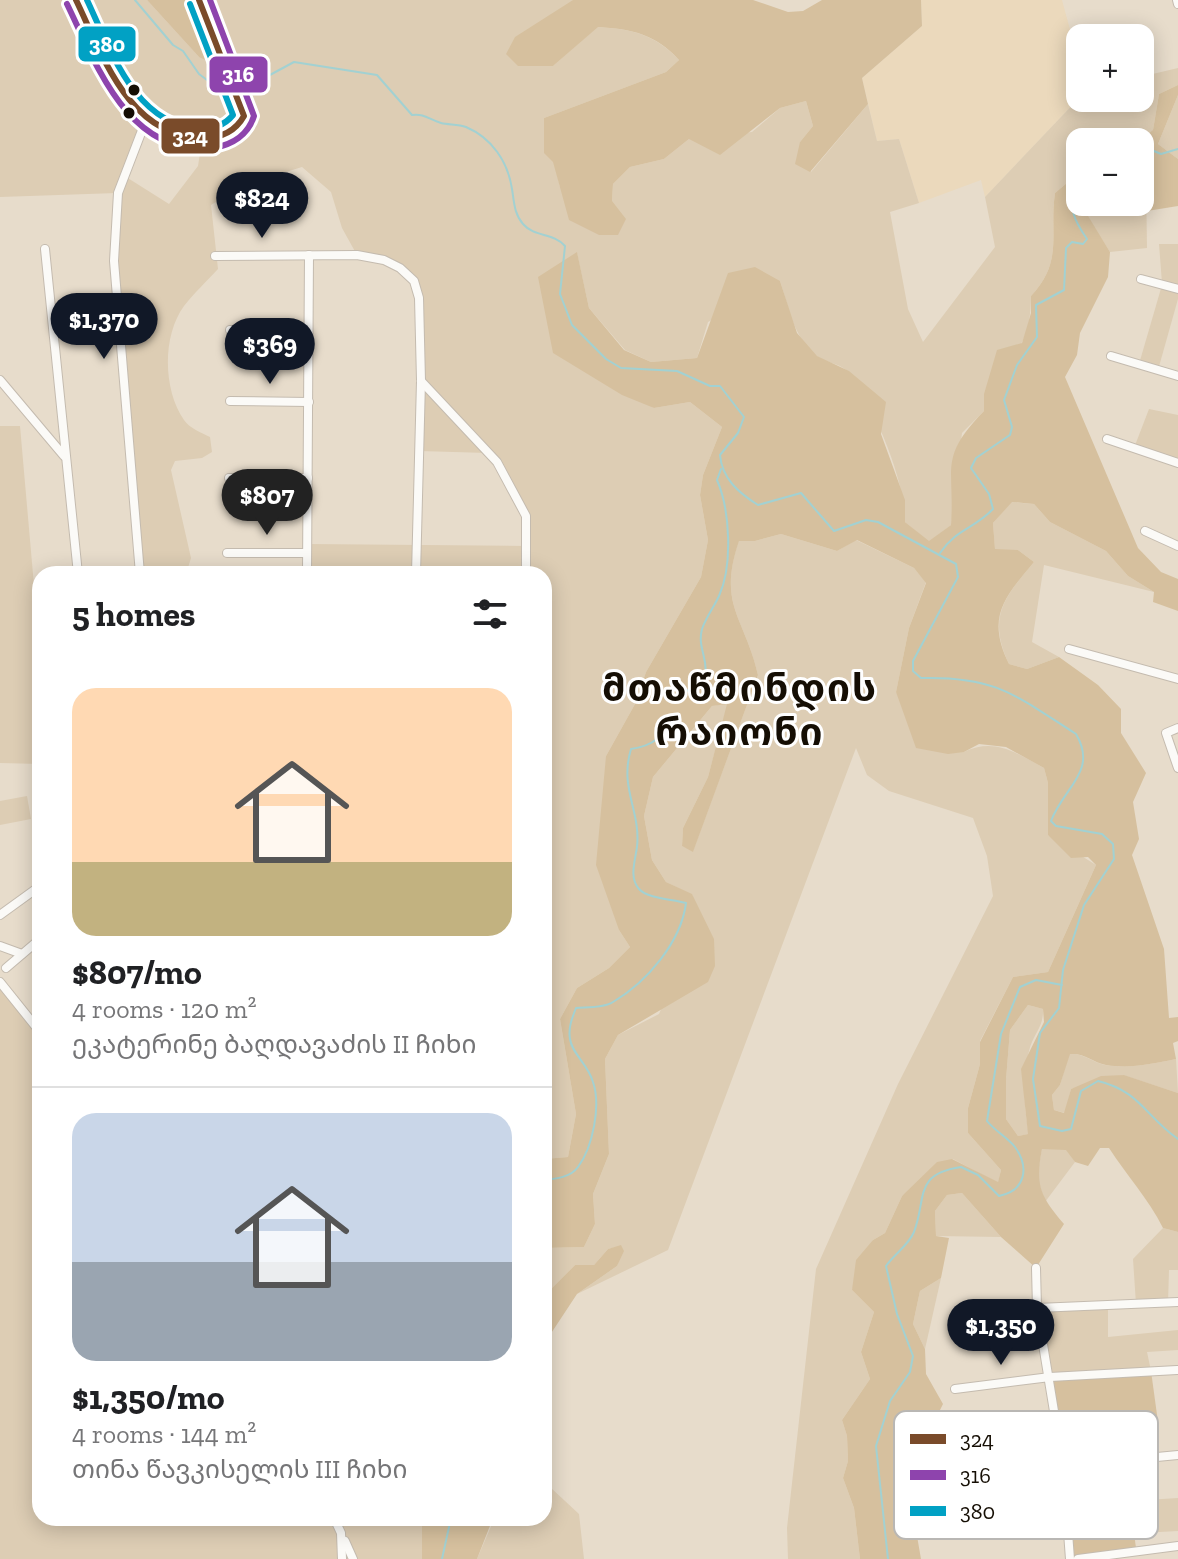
<!DOCTYPE html>
<html lang="en">
<head>
<meta charset="utf-8">
<style>
	:root { --surface:#fff; --page:#f6f6f6; --text:#202124; --muted:#757577; --line:#e0e0e0; --accent:#111827 }
	body { margin:0; font-family:"Zilla Slab","Noto Sans Georgian",serif; background:var(--page); color:var(--text); height:100vh; display:flex; flex-direction:column; font-size:30px; white-space:nowrap }
	* { box-sizing:border-box; margin:0 }
	p { font-size:26px; color:var(--muted) }
	.icon { flex:none; width:44px; height:44px; fill:none; stroke:currentColor; stroke-width:2; stroke-linecap:round; stroke-linejoin:round }
	.map { position:relative; flex:1; overflow:hidden }
	.drawer { position:absolute; left:32px; top:566px; width:520px; height:960px; display:flex; flex-direction:column; background:var(--surface); border-radius:24px; box-shadow:0 4px 20px #0003 }
	.drawer>* { flex:none }
	.buttons { position:absolute; left:1066px; top:24px; display:grid; gap:16px }
	.buttons a { display:grid; place-items:center; width:88px; height:88px; border-radius:16px; background:var(--surface); box-shadow:0 4px 20px #0003; font-size:40px }
	.price { position:absolute; translate:-50% -68px; padding:0 18px; border-radius:28px; background:var(--accent); color:#fff; font-size:26px; line-height:52px; filter:drop-shadow(0 2px 4px #0008) }
	.price::after { content:''; position:absolute; left:50%; top:48px; width:24px; height:18px; margin-left:-12px; background:inherit; clip-path:polygon(0 0,100% 0,50% 100%) }
	.price.active { background:#222; color:#fff }
	ul { padding:0; list-style:none }
	li { display:grid; align-content:center; gap:16px; height:424px; padding:0 40px }
	li+li { border-top:2px solid var(--line) }
	li span { display:grid; place-items:center; height:248px; border-radius:24px; color:#555 }
	li>.icon { margin-inline-start:auto }
	span .icon { width:144px; height:144px; fill:#fffc; stroke-width:1 }
	li b { font-size:34px }
	h2 { display:flex; justify-content:space-between; align-items:center; height:96px; padding:0 40px; font-size:34px }
	.map>svg:first-child { display:block }
	.built { fill:#ebd9bc }
	.green { fill:#ddcdb4; fill-rule:evenodd }
	.forest { fill:#d6c09e; fill-rule:evenodd }
	.lines { fill:none; stroke-linecap:round; stroke-linejoin:round }
	.stream { stroke:#a2d1d2; stroke-width:2 }
	.minor-casing { stroke:#c4bbaf; stroke-width:10 }
	.major-casing { stroke:#aa9f88; stroke-width:13 }
	.minor { stroke:#fbfaf7; stroke-width:8 }
	.major { stroke:#ebe6dc; stroke-width:11 }
	.bus-1-casing { stroke:#fff; stroke-width:12 }
	.bus-2-casing { stroke:#fff; stroke-width:12 }
	.bus-3-casing { stroke:#fff; stroke-width:12 }
	.bus-1 { stroke:#7a4b2a; stroke-width:6 }
	.bus-2 { stroke:#8e44ad; stroke-width:6 }
	.bus-3 { stroke:#01a1c4; stroke-width:6 }
	.bus-dot { fill:#150e04; stroke:#fff; stroke-width:3 }
	.labels { text-anchor:middle; stroke-width:6; stroke-linejoin:round; paint-order:stroke }
	.district-label { font-size:38px; font-weight:bold; letter-spacing:2px; fill:#150e04; stroke:#fff }
	.key { fill:#fff; stroke:#b9b7b4; stroke-width:2 }
	.key-label { font-size:22px; fill:#150e04 }
	.line-badge { stroke:#fff; stroke-width:3 }
	.badge-label { font-size:22px; text-anchor:middle; font-weight:bold; fill:#fff }
</style>
</head>
<body>
<div class="map">
<svg width="1178" height="1559" viewBox="0 0 1178 1559">
	<rect width="100%" height="100%" fill="#e7dccb"/>
	<!-- built -->
	<path class="built" d="M921,0H1062L1080,66V97L985,197L981,180L919,203L899,139L877,141L862,78L922,26Z"/>
	<!-- green -->
	<g class="green">
		<path d="M0,0H69L104,70L130,101L72,0H147L199,57V0H573L553,66L597,27C631,29 655,34 679,60L666,72L544,118L560,187L612,201L613,184L630,167L664,159L689,139L752,132L780,108L806,101L813,126L800,142L811,172L868,104L877,141L899,139L919,203L890,212L908,309L923,342L995,247L985,197L1080,97L1140,98V77L1178,68V85L1159,94L1153,130L1139,140L1080,142V172L1055,193C1049,234 1064,261 1031,296C1031,312 1029,331 1020,346C1006,369 983,383 984,411L962,433L951,525L929,542L905,522C906,483 874,406 850,374C843,364 827,363 818,357C794,340 789,307 780,281L708,322L697,358L651,362L625,350L589,308L577,253L554,353L654,408L690,402L722,427L703,475L700,495L708,540L701,577L646,672L635,704L606,756L619,930L630,947L609,968L577,988L560,1019L576,1114L568,1157L544,1159V574H526V567L307,566V544L526,546V516L488,453L419,451V298C409,266 387,264 357,255L342,228L331,192L302,167L243,185L211,205L218,269C207,281 194,293 184,306C162,336 163,390 184,420C189,428 202,433 210,437L212,452L202,458L175,461L171,470L191,558L186,574H140L117,315V193L0,197ZM146,121L202,140L198,166L169,204L123,175Z"/>
		<path d="M1178,95V159L1158,144Z"/>
		<path d="M1146,178L1147,248L1110,252L1084,211L1086,202H1140Z"/>
		<path d="M1159,244H1178V287L1162,283Z"/>
		<path d="M1162,285L1178,289V299L1158,370L1139,364Z"/>
		<path d="M1149,409L1178,415V463L1134,448Z"/>
		<path d="M0,426H20L40,654V764L0,763Z"/>
		<path d="M1011,502L1034,504L1050,522L1106,551L1128,576L1154,592L1044,565L1032,642L1059,657L1027,669L1009,664C987,617 1004,598 1034,562L1018,550H995L993,523Z"/>
		<path d="M781,534L837,551L856,540L914,568L926,582L909,628L896,692L964,752C994,737 1017,753 1044,768L1048,783V835L1096,865L1048,972L1013,977L980,1041V1064L968,1108V1133L1001,1170L998,1183L953,1159L902,1196L885,1233L873,1240L852,1290L874,1312L861,1352L870,1379L842,1420L847,1436L848,1461L843,1478L854,1508L860,1559H788L787,1528L816,1269L898,1084L993,896L987,856L973,818L889,791L867,775L856,748L668,1250L577,1294L617,1266L621,1246L608,1249L594,1265H575L544,1296V1248L584,1247L595,1224L593,1194L609,1154L605,1059L618,1035L659,1014L701,917L692,895L666,882L652,860L644,816L653,777L712,706L728,703L708,777L683,828L682,846L693,851L758,675C745,617 717,606 739,540L755,541Z"/>
		<path d="M27,796L31,819L0,825V801Z"/>
		<path d="M0,982L40,1032V1518H422V1559H0Z"/>
		<path d="M1028,1005L1043,1009C1044,1027 1033,1034 1029,1051C1022,1076 1024,1109 1029,1134L1018,1136L1006,1119V1080L1010,1030Z"/>
		<path d="M1069,1054C1084,1053 1092,1062 1105,1065C1130,1069 1151,1064 1176,1059L1178,1093L1123,1075L1071,1089L1065,1113L1054,1110L1052,1095L1060,1085Z"/>
		<path d="M1042,1148L1067,1149L1075,1162L1045,1202L1037,1177Z"/>
		<path d="M962,1193L1001,1237L936,1236L935,1211L947,1195Z"/>
		<path d="M1163,1228L1178,1232V1270H1169L1168,1303L1136,1304L1133,1259Z"/>
		<path d="M941,1278L925,1349L913,1324L920,1291Z"/>
		<path d="M1108,1305V1337L1178,1330V1350L1147,1352L1151,1371L1050,1377L1037,1308Z"/>
		<path d="M550,1487L579,1514L584,1559H477L492,1524L510,1518H544V1493Z"/>
		<path d="M1178,1498V1531L1069,1537L1066,1505Z"/>
	</g>
	<!-- forest -->
	<g class="forest">
		<path d="M147,0H199L223,68L199,57Z"/>
		<path d="M573,0H753L788,12L803,11L822,0H921L922,26L862,78L868,104L810,172L795,164L800,142L813,126L806,101L780,108L720,155L689,139L664,159L630,167L613,184L612,201L626,219L618,235H599L569,220L553,162L544,153V118L666,72L679,60C656,34 631,29 598,27L553,66H518L506,54L515,37Z"/>
		<path d="M1178,85V95L1158,144L1178,159V206L1147,211L1146,180L1140,192V142H1121L1139,140L1153,130L1159,94Z"/>
		<path d="M1080,172V202H1086L1085,211L1110,252L1108,277L1080,333L1077,355L1065,377L1138,548L1161,572L1178,579V611L1153,602L1154,592L1128,576L1106,551L1050,522L1034,504L1012,502L993,523L995,549L1018,550L1034,562C1004,598 986,617 1009,664L1027,669L1059,657L1098,685L1121,709V733L1146,773L1133,802L1139,839L1132,855L1164,949L1169,1018L1178,1017V1041L1173,1043L1176,1059C1151,1064 1130,1069 1106,1065C1092,1062 1085,1053 1070,1054L1060,1085L1052,1095L1054,1110L1064,1113L1071,1089L1101,1076L1124,1075L1178,1093V1232L1163,1228C1148,1198 1127,1176 1109,1148H1100L1088,1166L1075,1162L1066,1150L1042,1149C1035,1185 1040,1196 1064,1224L1036,1268L1001,1237L962,1193L947,1195L935,1211L936,1236L949,1238L941,1278L920,1291L913,1324L925,1349L926,1374L943,1404L936,1418L935,1481L908,1484L921,1559H860L854,1508L843,1478L848,1461L847,1436L842,1420L870,1379L861,1352L874,1312L852,1290L856,1260L873,1240L885,1233L902,1196L937,1162L952,1159L998,1182L1001,1170L968,1133V1108L980,1064V1042L1013,977L1048,972L1096,865L1088,857L1071,858L1048,835V783L1044,768L1006,747L979,744L964,752L948,754L916,748L896,692L909,628L926,583L914,568L857,540L837,551L781,534L755,541H739C717,606 745,617 758,675L693,852L682,846L683,828L708,777L727,704L712,706L653,777L644,816L652,860L666,882L692,894L714,939L715,966L708,982L618,1035L605,1059L609,1154L593,1194L595,1224L584,1247L544,1248V1159L568,1157L576,1114L560,1019L577,988L609,968L630,947L619,930L596,865L606,756L635,704L646,672L701,577L708,540L700,495L703,475L722,427L690,402L654,408L622,395L553,353L538,277L577,252L589,308L624,350L651,362L697,358L728,273L755,267L780,281L797,333L817,356L849,371L886,402L881,434L905,500V522L929,541L951,525C955,467 938,458 984,411V394L997,350L1022,343L1031,313V296C1064,261 1049,234 1055,193ZM1028,1005L1043,1009L1044,1022L1021,1069L1028,1134L1018,1136L1006,1119V1080L1010,1030Z"/>
		<path d="M621,1245L624,1251L617,1266L577,1294L544,1344V1296L575,1265H594L608,1249Z"/>
		<path d="M1151,1371L1158,1422L1057,1430L1050,1377Z"/>
		<path d="M422,1518H493L477,1559H422Z"/>
		<path d="M1134,1533L1136,1548L1073,1558L1069,1537Z"/>
	</g>
	<g class="lines">
		<!-- stream -->
		<g class="stream">
			<path d="M135,0L173,45L183,51L199,74L211,83L224,82"/>
			<path d="M234,82L268,76L294,62L377,75L412,115C424,113 430,120 441,123C449,125 458,124 466,127C492,138 508,162 512,189C514,201 514,214 523,224C534,237 554,233 565,246L560,294L572,325L606,359L621,368L677,371L710,386H720L744,417L738,433L720,455C722,479 739,493 758,505L801,493L834,531L866,520L878,522L956,564L958,577L913,661V671L921,678C996,676 1015,695 1076,734C1098,771 1064,787 1051,821L1056,826L1102,834L1113,844L1114,859L1084,905L1063,970L1059,1008L1040,1033L1033,1079L1040,1126L1062,1131L1071,1129L1081,1091L1098,1081C1140,1091 1146,1117 1178,1139"/>
			<path d="M1134,142H1136"/>
			<path d="M1140,145L1161,154L1178,149"/>
			<path d="M940,553C956,529 974,529 993,509L989,494L971,468L976,458L1010,435L1012,427L1004,400L1017,365L1037,337L1036,305L1064,290L1066,248L1072,242L1083,244L1087,239C1076,223 1065,206 1080,188"/>
			<path d="M679,697L705,677C709,659 697,648 702,629C706,617 714,607 719,596C733,565 730,510 717,480L721,469"/>
			<path d="M544,1180C556,1179 571,1177 578,1167C593,1147 601,1105 593,1082C588,1064 572,1054 570,1039C568,1028 572,1018 576,1008C587,1007 604,1008 613,1002C647,982 681,942 686,903C673,899 648,899 639,889C629,878 635,861 637,847C641,811 619,788 631,749C652,746 665,737 671,716"/>
			<path d="M442,1559L451,1518"/>
			<path d="M888,1559L876,1446L890,1401L910,1372L913,1356L897,1314L886,1266C895,1253 908,1246 914,1232C927,1198 913,1174 961,1167L978,1175L999,1196C1025,1191 1030,1168 1015,1147C1008,1138 995,1131 987,1121L1001,1034L1020,987L1036,980L1062,985"/>
		</g>
		<!-- minor casing -->
		<g class="minor-casing">
			<g id="minor">
				<path d="M1177,0L1178,4"/>
				<path d="M45,249L78,574"/>
				<path d="M215,256L357,255L384,260L400,268L414,281L419,298L421,381L416,574"/>
				<path d="M1141,279L1178,289"/>
				<path d="M230,330L308,332"/>
				<path d="M1111,356L1178,376"/>
				<path d="M0,380L64,456"/>
				<path d="M421,381L497,462L526,516V574"/>
				<path d="M230,401L309,402"/>
				<path d="M1107,439L1178,463"/>
				<path d="M229,478H308"/>
				<path d="M1145,531L1178,546"/>
				<path d="M227,553H307"/>
				<path d="M140,574L114,261L118,193L146,120"/>
				<path d="M307,574L309,255"/>
				<path d="M1069,649L1178,679"/>
				<path d="M1178,728L1166,733L1178,768"/>
				<path d="M0,915L40,886"/>
				<path d="M0,946L22,954"/>
				<path d="M6,968L40,939"/>
				<path d="M0,982L40,1032"/>
				<path d="M1036,1268L1037,1308L1063,1466L1070,1559"/>
				<path d="M1037,1308L1178,1302"/>
				<path d="M955,1389L1050,1377L1177,1370"/>
				<path d="M1063,1466L1178,1455"/>
				<path d="M334,1518L341,1533L342,1559"/>
				<path d="M345,1541L353,1559"/>
				<path d="M1078,1559L1178,1546"/>
			</g>
		</g>
		<!-- major casing -->
		<g class="major-casing">
			<path id="major" d="M76,0C103,53 134,150 209,138C226,136 236,132 244,116L199,0"/>
		</g>
		<!-- minor -->
		<use href="#minor" class="minor"/>
		<!-- major -->
		<use href="#major" class="major"/>
		<!-- bus-1 casing -->
		<g class="bus-1-casing">
			<path id="bus-1" d="M76,0C103,56 129,137 203,138C221,138 235,132 244,116L199,0"/>
		</g>
		<!-- bus-2 casing -->
		<g class="bus-2-casing">
			<path id="bus-2" d="M67,4C97,66 129,157 213,148C232,145 248,135 254,116L210,0"/>
		</g>
		<!-- bus-3 casing -->
		<g class="bus-3-casing">
			<path id="bus-3" d="M87,0C110,49 136,127 200,128C214,128 224,126 233,115L190,4"/>
		</g>
		<!-- bus-1 -->
		<use href="#bus-1" class="bus-1"/>
		<!-- bus-2 -->
		<use href="#bus-2" class="bus-2"/>
		<!-- bus-3 -->
		<use href="#bus-3" class="bus-3"/>
	</g>
	<!-- markers -->
	<g class="bus-dot">
		<circle cx="134" cy="90" r="7"/>
		<circle cx="129" cy="113" r="7"/>
	</g>
	<g class="labels">
		<!-- district labels -->
		<g class="district-label">
			<text x="740" y="701">მთაწმინდის<tspan x="740" dy="44">რაიონი</tspan></text>
		</g>
	</g>
	<!-- legend -->
	<rect x="894" y="1411" width="264" height="128" rx="12" class="key"/>
	<rect x="910" y="1434" width="36" height="10" fill="#7a4b2a"/>
	<rect x="910" y="1470" width="36" height="10" fill="#8e44ad"/>
	<rect x="910" y="1506" width="36" height="10" fill="#01a1c4"/>
	<g class="key-label">
		<text x="960" y="1447">324</text>
		<text x="960" y="1483">316</text>
		<text x="960" y="1519">380</text>
	</g>
	<g class="line-badge">
		<rect x="77" y="25" width="60" height="38" rx="8" fill="#01a1c4"/>
		<rect x="208" y="55" width="61" height="39" rx="8" fill="#8e44ad"/>
		<rect x="160" y="117" width="61" height="38" rx="8" fill="#7a4b2a"/>
	</g>
	<g class="badge-label">
		<text x="107" y="52">380</text>
		<text x="238" y="82">316</text>
		<text x="190" y="144">324</text>
	</g>
</svg>
<div class="buttons">
<a>+</a>
<a>−</a>
</div>
<b class="price" style="left:262px;top:240px">$824</b>
<b class="price" style="left:104px;top:361px">$1,370</b>
<b class="price" style="left:270px;top:386px">$369</b>
<b class="price active" style="left:267px;top:537px">$807</b>
<b class="price" style="left:1001px;top:1367px">$1,350</b>
<section class="drawer">
<h2>5 homes<svg class="icon" aria-label="filters" viewBox="0 0 24 24"><path d="M4 7h16M4 17h16"/><circle cx="9" cy="7" r="2"/><circle cx="15" cy="17" r="2"/></svg></h2>
<ul>
<li><span style="background:linear-gradient(#ffd9b3 70%,#c2b280 0)"><svg class="icon" aria-label="home" viewBox="0 0 24 24"><path d="M3 11l9-7 9 7M6 9v11h12V9"/></svg></span><div><b>$807/mo</b><p>4 rooms · 120 m²</p><p>ეკატერინე ბაღდავაძის II ჩიხი</p></div></li>
<li><span style="background:linear-gradient(#c9d6e8 60%,#9aa5b1 0)"><svg class="icon" aria-label="home" viewBox="0 0 24 24"><path d="M3 11l9-7 9 7M6 9v11h12V9"/></svg></span><div><b>$1,350/mo</b><p>4 rooms · 144 m²</p><p>თინა წავკისელის III ჩიხი</p></div></li>
</ul>
</section>
</div>
</body>
</html>
